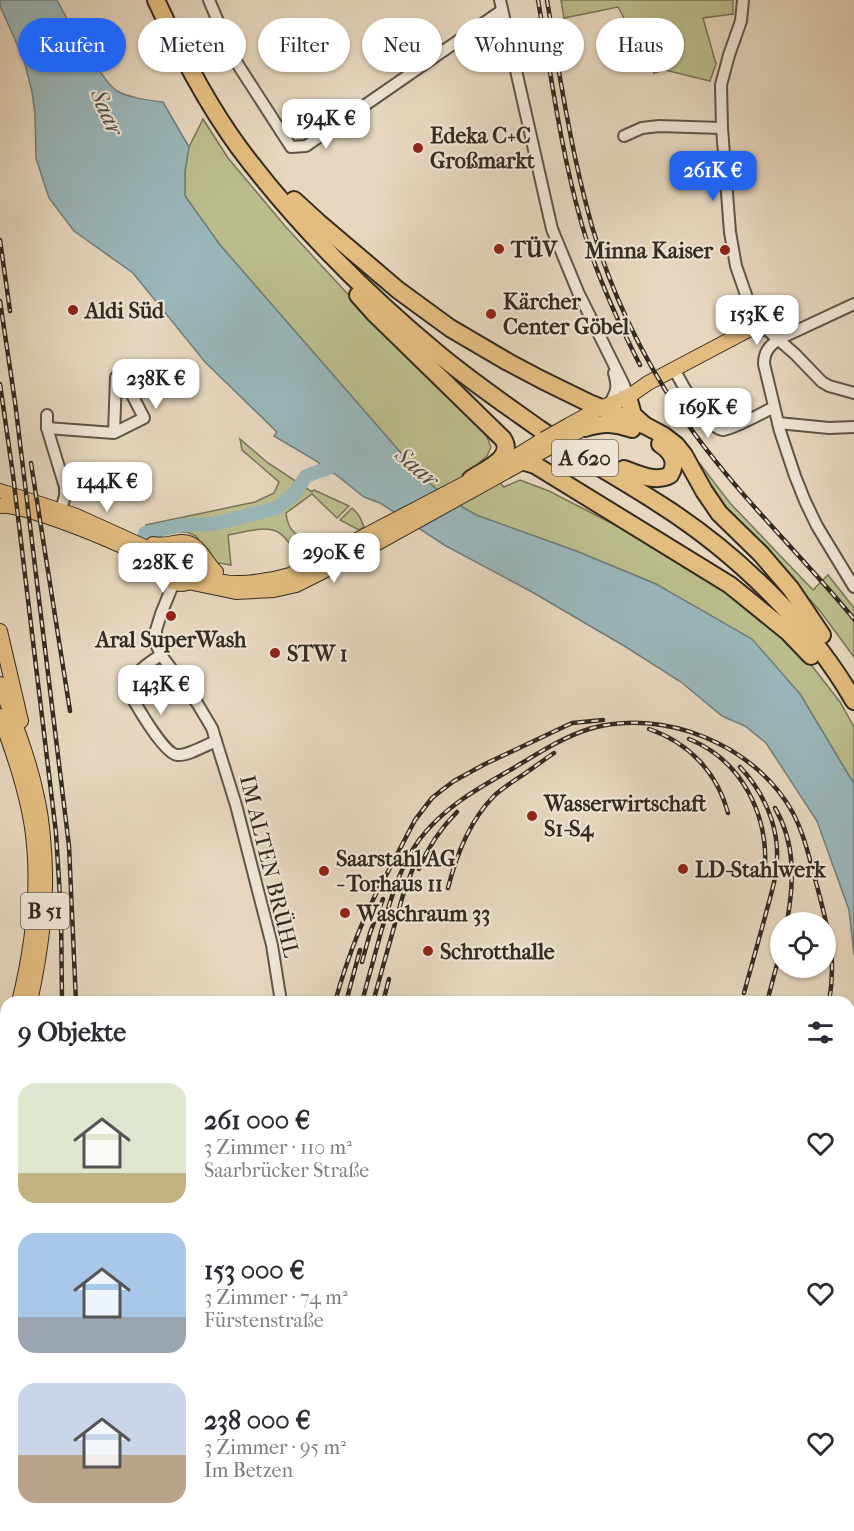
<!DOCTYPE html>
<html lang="de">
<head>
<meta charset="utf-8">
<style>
	:root { --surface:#fff; --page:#f7f7f7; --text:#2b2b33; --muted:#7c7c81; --accent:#2563eb }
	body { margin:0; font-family:"IM FELL French Canon",serif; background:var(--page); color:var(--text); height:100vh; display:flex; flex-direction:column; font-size:22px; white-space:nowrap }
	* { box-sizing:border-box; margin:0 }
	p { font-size:20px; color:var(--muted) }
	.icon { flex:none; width:33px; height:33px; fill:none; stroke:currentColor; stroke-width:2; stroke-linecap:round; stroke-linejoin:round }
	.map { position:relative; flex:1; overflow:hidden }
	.side { position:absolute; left:0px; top:996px; width:855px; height:536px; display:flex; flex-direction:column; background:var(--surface); border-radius:18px 18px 0 0; box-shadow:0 2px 4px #0004 }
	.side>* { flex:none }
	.banner { position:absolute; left:18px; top:18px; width:819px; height:54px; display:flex; gap:12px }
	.controls { position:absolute; left:770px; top:912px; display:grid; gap:12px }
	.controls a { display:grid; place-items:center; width:66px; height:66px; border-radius:50%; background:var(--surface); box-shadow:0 2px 4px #0004; font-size:30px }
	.price { position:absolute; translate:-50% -51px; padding:0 14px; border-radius:12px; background:#fff; color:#222; font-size:20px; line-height:39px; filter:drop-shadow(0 2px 3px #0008) }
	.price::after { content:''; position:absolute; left:50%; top:36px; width:18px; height:14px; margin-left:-9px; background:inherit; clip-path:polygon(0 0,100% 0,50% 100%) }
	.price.active { background:var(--accent); color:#fff }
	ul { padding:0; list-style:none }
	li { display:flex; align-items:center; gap:18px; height:150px; padding:0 18px }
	li span { display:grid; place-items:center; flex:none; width:168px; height:120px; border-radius:18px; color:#555 }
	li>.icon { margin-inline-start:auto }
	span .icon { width:72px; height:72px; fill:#fffc; stroke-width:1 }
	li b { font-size:26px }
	h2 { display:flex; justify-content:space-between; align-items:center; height:72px; padding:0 18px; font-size:26px }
	.pill { padding:0 21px; border-radius:27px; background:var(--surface); box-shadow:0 2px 4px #0004; font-size:21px; line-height:54px }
	.pill.active { background:var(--accent); color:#fff }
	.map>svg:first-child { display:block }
	.green { fill:#bbbd8d; stroke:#787457; stroke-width:1.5 }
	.water { fill:#9ab7bb; stroke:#717f7d; stroke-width:1.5 }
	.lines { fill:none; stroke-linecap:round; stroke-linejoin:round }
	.river { stroke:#9ab7bb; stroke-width:14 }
	.minor-casing { stroke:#605648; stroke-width:14 }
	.major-casing { stroke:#342b21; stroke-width:16 }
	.highway-casing { stroke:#342b21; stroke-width:20 }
	.minor { stroke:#efe5d5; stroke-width:10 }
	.major { stroke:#e3bc7f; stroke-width:14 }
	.highway { stroke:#e3bc7f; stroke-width:16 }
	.rail-casing { stroke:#342b21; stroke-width:4.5 }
	.rail { stroke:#efe5d5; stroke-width:2; stroke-dasharray:7; stroke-linecap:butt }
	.major-bridge-casing { stroke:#342b21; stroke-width:16; stroke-linecap:butt }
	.major-bridge { stroke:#e3bc7f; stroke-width:14 }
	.poi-dot { fill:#8f2418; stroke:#efe5d5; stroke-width:2 }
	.labels { text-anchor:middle; stroke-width:4.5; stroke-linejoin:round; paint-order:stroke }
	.shield { fill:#efe5d5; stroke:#6c6357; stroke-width:1.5 }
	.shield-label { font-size:21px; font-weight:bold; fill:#342b21 }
	.poi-label { font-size:22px; font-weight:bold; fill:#342b21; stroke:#efe5d5; text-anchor:start }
	.street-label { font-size:22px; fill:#342b21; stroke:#efe5d5 }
	.water-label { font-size:24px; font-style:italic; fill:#4e4e48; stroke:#efe5d5 }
</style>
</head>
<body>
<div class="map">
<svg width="854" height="1531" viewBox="0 0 854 1531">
	<rect width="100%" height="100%" fill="#e6d7be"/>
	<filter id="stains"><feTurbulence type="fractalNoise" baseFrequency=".00333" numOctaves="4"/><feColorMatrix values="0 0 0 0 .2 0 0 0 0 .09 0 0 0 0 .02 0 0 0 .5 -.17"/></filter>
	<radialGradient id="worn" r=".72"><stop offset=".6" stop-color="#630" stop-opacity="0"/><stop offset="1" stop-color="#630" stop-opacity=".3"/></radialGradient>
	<!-- green -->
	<g class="green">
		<path d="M561,0H733V14L703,18L716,64L710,81L665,70L654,73L618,7L564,18Z"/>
		<path d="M203,119L228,158L285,226L368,316L485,432L491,447L487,456L480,462L504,487L520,480L549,491L642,539L686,565L769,623L802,653L840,702L854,727V784L800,694L656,584L576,551L476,515L447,498L421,476L220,245L185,196V171L189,147Z"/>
		<path d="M240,439L268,463L312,492L314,490L349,506L337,518L312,494L286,513C288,531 295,534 310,543L304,547L308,557L299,562C281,519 267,528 228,535L231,565L219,563L218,566L207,553L196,536L187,532H177L152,537L143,533L146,525L255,502L274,493L279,482L242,450Z"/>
		<path d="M700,464L730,503L813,590L828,575L854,608V657L820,611L766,551L725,508L697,466Z"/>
		<path d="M352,508C359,514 361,519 364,527L359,530L340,520Z"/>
	</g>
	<!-- water -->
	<g class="water">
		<path d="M0,0H57C65,16 104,84 117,91C127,97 150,101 163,102L189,147L185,171V196L220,245L421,476L447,498L476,515L576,551L656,584L752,639L800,694L854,784V955L849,910L817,821L766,743L745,726L722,716L681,682L626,647L532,592L446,546L380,503L364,497L335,474L329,472L321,475L317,473L320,465L318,462L274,436L277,432L205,362L133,273L74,231L49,198L36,158L35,114L32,92L24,60L0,6Z"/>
		<path d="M854,1152V1377L849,1397V1184Z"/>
		<path d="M775,1526H817L815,1531H773Z"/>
	</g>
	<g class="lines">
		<!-- river -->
		<path class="river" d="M145,533L182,525L214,524L277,508L295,493L306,476L334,466"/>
		<!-- minor casing -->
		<g class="minor-casing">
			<g id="minor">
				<path d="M209,0L233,57L291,147L306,146L501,11"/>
				<path d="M500,0L552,229L578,292L624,385L628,397"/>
				<path d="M743,0L741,21L729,55L721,85L722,128L730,232L736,266L754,318"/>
				<path d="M624,136L642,128L659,126L722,128"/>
				<path d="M854,304L779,339C769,346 764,352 764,364L780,431L795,476L805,501L817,526L854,587"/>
				<circle cx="758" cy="324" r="7"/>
				<path d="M765,328L795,354L822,382L829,386L854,393"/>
				<path d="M674,369C681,383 706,428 723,430C732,430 764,412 774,407"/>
				<path d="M610,403C617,391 618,387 614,373"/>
				<path d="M47,415V428L65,487V496L61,510"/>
				<path d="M778,423L829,428L854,427"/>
				<path d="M47,428L114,433L144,418L123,377H116L114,433"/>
				<path d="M174,582L161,614L156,630V644L161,655L197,703L212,728L216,741L236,805L272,945L281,1002"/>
				<path d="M161,655C143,666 125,678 134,701C141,713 165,754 177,755C188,756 206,745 216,741"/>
			</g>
		</g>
		<!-- major casing -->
		<g class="major-casing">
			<g id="major">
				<path d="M569,425L600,408L628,397L648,383L752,328"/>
				<path d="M497,468L544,439"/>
				<path d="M0,491L74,515L147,548L169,554"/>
				<path d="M0,506C25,503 141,551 164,568"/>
				<path d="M153,544C163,546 171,543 181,542C199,541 205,562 216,572"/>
				<circle cx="181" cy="567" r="17"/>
				<path d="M198,565C202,570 206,575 211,578C230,588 270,581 290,575L479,476"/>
				<path d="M188,582L236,592L274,590L296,585L354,556L554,445"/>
				<path d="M0,631L21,721"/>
				<path d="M0,684C14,721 29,758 37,797C40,810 42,825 43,838C49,895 42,946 30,1002"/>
				<path d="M0,716C13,752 26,789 32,827C40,884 33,946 19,1002"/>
				<path d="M0,1069L6,1051"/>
				<path d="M0,1103L6,1084"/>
				<path d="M0,1136L6,1113"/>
			</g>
		</g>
		<!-- highway casing -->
		<g class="highway-casing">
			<g id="highway">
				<path d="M156,0C180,52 206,103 240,149C297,225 363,291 436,352C469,380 506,405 541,430C580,457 621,479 661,505C735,552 810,624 854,701"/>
				<path d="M294,200L318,222L398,290L450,328L508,362L542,380L589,403L644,425L663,435L676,445L684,455L704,491L719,513L761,554L791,589L822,635"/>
				<path d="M358,295L374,313L503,439C515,458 484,470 471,479"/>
				<path d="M628,397L633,415L644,425"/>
				<path d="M585,428C604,422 614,423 632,429"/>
				<path d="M525,462L535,465L730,585L788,632L811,656"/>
				<path d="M624,469C638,474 655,483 670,475C678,462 672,452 660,444"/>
				<path d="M849,1448L854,1427"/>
				<path d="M849,1496L854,1475"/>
				<path d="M840,1531L841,1526"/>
			</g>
		</g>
		<!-- minor -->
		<use href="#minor" class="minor"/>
		<!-- major -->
		<use href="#major" class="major"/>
		<!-- highway -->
		<use href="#highway" class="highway"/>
		<!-- rail casing -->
		<g class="rail-casing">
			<g id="rail">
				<path d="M538,0C551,75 561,152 582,225C596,274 617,320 640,365"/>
				<path d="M547,0C558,65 568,132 584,196C604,281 643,362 694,433C742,499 802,556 854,619"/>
				<path d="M0,240L10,311"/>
				<path d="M0,301L15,402L69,846L76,1002"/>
				<path d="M0,384L13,475L56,833L61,914L62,1002"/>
				<path d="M31,463L70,711"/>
				<path d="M649,729C689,743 717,772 728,813"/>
				<path d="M689,739C741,760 768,813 765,868"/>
				<path d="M740,767C768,797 783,836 775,877C773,890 768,904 765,917C758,942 751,968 744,993"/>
				<path d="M775,808C796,844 794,883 787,922"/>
				<path d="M419,869C428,847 440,829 457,812"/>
				<path d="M381,885L415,820L432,798L442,790L454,781L485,764L572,723L603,720"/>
				<path d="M448,888C456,856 469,822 493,797C503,787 516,780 527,772C536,766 545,759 554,753"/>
				<path d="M362,962L370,933L383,899"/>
				<path d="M335,1002C347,959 363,916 385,877"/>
				<path d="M346,1002L360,950"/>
				<path d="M362,1002C368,979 375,955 381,932C391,899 399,868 419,840C444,807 477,789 512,769C537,754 561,738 589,729C663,707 756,745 793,813C805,836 810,861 817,886C828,929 837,957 829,1002"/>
				<path d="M373,1002L403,895L417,857"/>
				<path d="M383,1002L389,979"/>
				<path d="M767,1002L780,953"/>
				<path d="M0,1309L6,1293"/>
				<path d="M0,1345L6,1329"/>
				<path d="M0,1480L6,1475"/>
				<path d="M0,1497L6,1491"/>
				<path d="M326,1526L331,1531"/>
				<path d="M340,1526L344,1531"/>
				<path d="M540,1526L544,1531"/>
				<path d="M557,1526L562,1531"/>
				<path d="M573,1526L578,1531"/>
				<path d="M603,1526L605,1531"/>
				<path d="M616,1526L617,1531"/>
				<path d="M726,1526V1531"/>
				<path d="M640,1531L641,1526"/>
				<path d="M676,1531L678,1526"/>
			</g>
		</g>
		<!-- rail -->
		<use href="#rail" class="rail"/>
		<!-- major-bridge casing -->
		<g class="major-bridge-casing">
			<g id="major-bridge">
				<path d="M544,439L569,425"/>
				<path d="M554,445L579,431"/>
			</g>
		</g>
		<!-- major-bridge -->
		<use href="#major-bridge" class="major-bridge"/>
	</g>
	<!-- markers -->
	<g class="poi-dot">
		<circle cx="418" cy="148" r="6"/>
		<circle cx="499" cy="249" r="6"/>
		<circle cx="725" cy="250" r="6"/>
		<circle cx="73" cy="310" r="6"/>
		<circle cx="491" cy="314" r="6"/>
		<circle cx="171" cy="616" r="6"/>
		<circle cx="275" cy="653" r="6"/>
		<circle cx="532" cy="816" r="6"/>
		<circle cx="683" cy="869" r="6"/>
		<circle cx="324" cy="871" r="6"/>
		<circle cx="345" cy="913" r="6"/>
		<circle cx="428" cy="951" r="6"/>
	</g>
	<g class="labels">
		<!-- shield labels -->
		<g class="shield">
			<rect x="552" y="440" width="66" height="36" rx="4.5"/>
			<rect x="21" y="893" width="48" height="36" rx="4.5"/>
		</g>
		<g class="shield-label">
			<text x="585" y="465">A 620</text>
			<text x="45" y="918">B 51</text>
		</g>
		<!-- poi labels -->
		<g class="poi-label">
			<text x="430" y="143">Edeka C+C<tspan x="430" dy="25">Großmarkt</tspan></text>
			<text x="511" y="257">TÜV</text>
			<text x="713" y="258" text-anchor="end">Minna Kaiser</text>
			<text x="503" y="309">Kärcher<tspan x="503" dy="25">Center Göbel</tspan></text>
			<text x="85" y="318">Aldi Süd</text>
			<text x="171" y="647" text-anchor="middle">Aral SuperWash</text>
			<text x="287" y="661">STW 1</text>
			<text x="544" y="811">Wasserwirtschaft<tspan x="544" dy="25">S1-S4</tspan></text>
			<text x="336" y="866">Saarstahl AG<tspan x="336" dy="25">- Torhaus 11</tspan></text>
			<text x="695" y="877">LD-Stahlwerk</text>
			<text x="357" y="921">Waschraum 33</text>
			<text x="440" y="959">Schrotthalle</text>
		</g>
		<!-- street labels -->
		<g class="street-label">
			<text transform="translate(270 866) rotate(76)" y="8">IM ALTEN BRÜHL</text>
		</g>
		<!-- water labels -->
		<g class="water-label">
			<text transform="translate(107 112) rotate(66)" y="8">Saar</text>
			<text transform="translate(417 467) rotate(40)" y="8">Saar</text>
		</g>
	</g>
	<rect width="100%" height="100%" filter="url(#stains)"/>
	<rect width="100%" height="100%" fill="url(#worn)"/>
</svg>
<div class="controls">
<a><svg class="icon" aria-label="locate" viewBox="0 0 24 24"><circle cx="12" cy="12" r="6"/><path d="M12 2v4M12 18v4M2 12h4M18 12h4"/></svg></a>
</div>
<b class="price" style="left:326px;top:150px">194K €</b>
<b class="price active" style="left:713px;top:202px">261K €</b>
<b class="price" style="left:757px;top:346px">153K €</b>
<b class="price" style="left:156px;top:410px">238K €</b>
<b class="price" style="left:708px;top:439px">169K €</b>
<b class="price" style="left:107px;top:513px">144K €</b>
<b class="price" style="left:334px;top:584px">290K €</b>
<b class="price" style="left:163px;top:594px">228K €</b>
<b class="price" style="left:161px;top:716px">143K €</b>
<div class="banner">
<a class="pill active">Kaufen</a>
<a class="pill">Mieten</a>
<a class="pill">Filter</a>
<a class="pill">Neu</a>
<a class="pill">Wohnung</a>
<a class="pill">Haus</a>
</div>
<section class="side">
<h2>9 Objekte<svg class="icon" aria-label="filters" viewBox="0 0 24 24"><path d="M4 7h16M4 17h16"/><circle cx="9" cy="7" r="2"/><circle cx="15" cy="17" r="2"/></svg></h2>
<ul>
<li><span style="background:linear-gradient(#dfe7d0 75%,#c2b280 0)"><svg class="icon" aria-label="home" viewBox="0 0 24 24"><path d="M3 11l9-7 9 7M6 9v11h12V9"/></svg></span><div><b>261 000 €</b><p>3 Zimmer · 110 m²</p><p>Saarbrücker Straße</p></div><svg class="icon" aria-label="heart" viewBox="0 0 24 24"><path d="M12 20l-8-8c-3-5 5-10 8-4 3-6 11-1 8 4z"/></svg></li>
<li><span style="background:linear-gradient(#a9c7e8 70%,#9aa5b1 0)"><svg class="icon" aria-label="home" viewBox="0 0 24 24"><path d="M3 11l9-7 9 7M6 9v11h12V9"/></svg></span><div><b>153 000 €</b><p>3 Zimmer · 74 m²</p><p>Fürstenstraße</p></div><svg class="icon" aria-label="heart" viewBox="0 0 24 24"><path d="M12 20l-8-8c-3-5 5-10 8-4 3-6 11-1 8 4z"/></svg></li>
<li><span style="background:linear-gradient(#c9d6e8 60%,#b9a48a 0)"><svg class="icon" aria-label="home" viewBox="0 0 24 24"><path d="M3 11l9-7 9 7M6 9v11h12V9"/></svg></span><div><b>238 000 €</b><p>3 Zimmer · 95 m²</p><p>Im Betzen</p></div><svg class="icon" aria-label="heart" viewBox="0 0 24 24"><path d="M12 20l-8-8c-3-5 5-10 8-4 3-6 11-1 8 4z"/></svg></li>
</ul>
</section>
</div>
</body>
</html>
